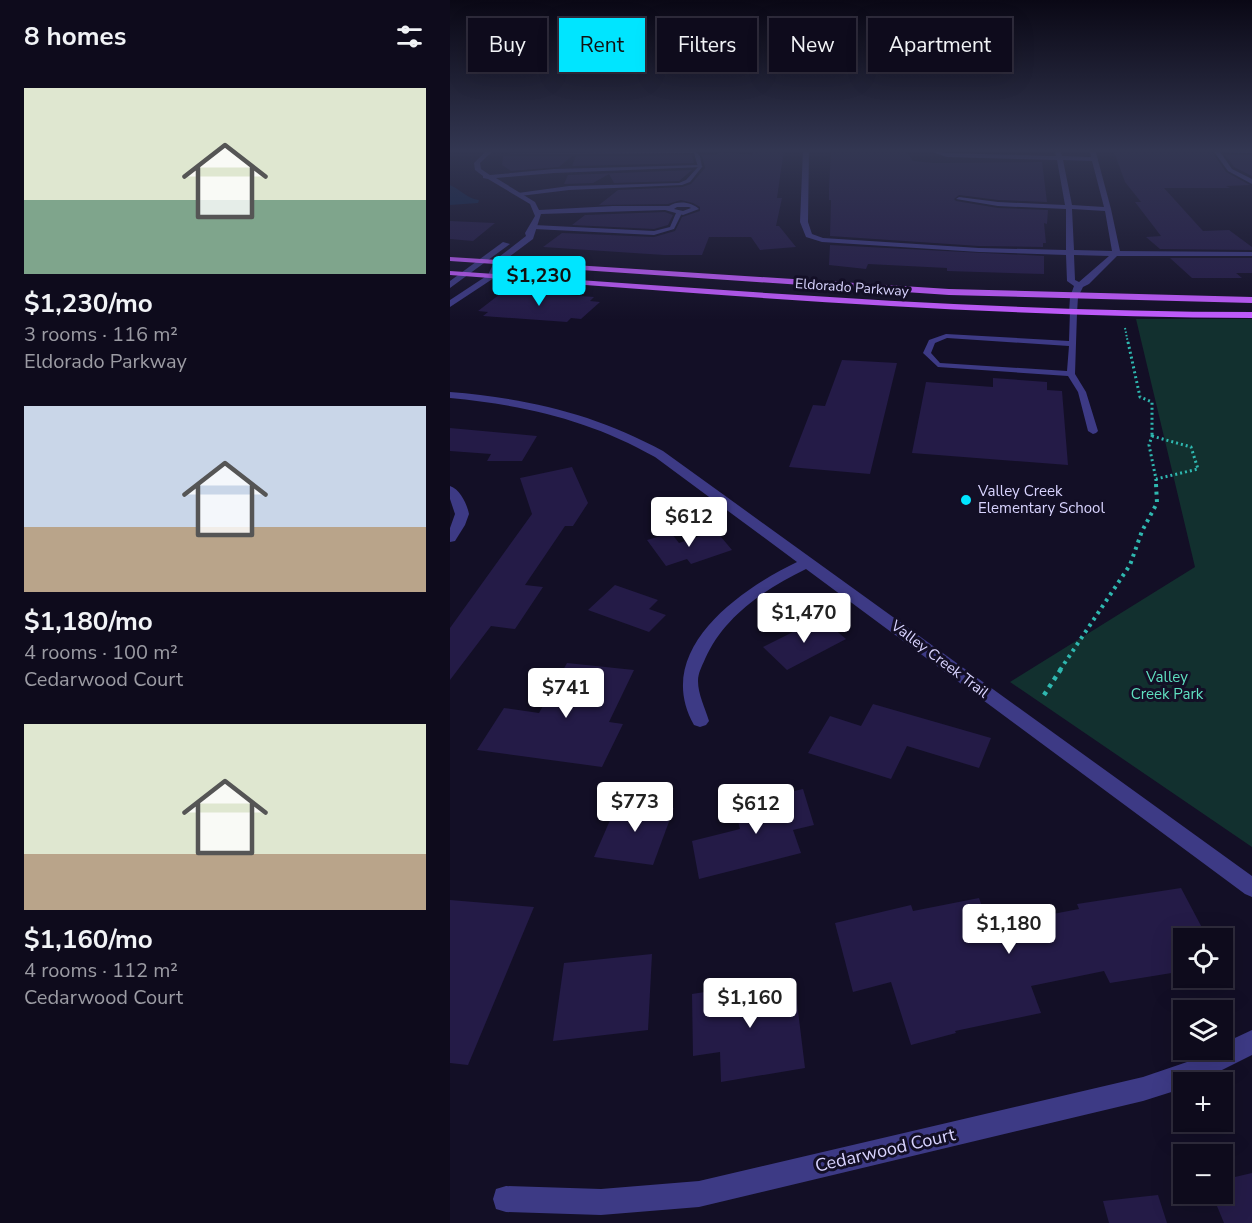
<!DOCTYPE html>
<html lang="en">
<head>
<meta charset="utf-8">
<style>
	:root { --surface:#0e0b1c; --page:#1c1929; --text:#f1f3f6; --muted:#9b9ba3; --line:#2e2b3b; --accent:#00e5ff }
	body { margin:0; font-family:"Nunito Sans",sans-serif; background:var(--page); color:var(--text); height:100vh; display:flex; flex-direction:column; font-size:22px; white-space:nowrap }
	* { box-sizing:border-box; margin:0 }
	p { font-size:20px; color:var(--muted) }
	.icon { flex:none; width:33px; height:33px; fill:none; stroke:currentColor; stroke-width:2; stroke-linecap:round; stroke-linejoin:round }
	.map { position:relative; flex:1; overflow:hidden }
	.details { display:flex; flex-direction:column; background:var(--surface); width:450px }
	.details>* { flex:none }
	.hud { position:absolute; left:18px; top:18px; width:570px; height:54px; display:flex; gap:12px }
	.fabs { position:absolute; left:723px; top:928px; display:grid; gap:12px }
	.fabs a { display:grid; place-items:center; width:60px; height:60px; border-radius:0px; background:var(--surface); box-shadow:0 6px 24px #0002,0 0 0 2px var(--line); font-size:30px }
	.price { position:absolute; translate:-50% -51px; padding:0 14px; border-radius:6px; background:#fff; color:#222; font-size:20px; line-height:39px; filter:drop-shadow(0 2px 3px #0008) }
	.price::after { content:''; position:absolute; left:50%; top:36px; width:18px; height:14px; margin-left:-9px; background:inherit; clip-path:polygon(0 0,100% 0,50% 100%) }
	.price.selected { background:var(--accent); color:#111 }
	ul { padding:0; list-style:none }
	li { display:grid; align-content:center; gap:12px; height:318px; padding:0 24px }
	li span { display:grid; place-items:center; height:186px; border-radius:0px; color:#555 }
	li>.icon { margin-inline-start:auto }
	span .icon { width:108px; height:108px; fill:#fffc; stroke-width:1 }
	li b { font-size:26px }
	h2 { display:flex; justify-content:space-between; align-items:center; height:72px; padding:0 24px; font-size:26px }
	.pill { padding:0 21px; border-radius:0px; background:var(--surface); box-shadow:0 6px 24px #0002,0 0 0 2px var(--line); font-size:21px; line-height:54px }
	.pill.selected { background:var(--accent); color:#111 }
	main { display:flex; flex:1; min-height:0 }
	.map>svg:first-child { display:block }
	.green { fill:#12302f }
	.water { fill:#0c2248 }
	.building { fill:#241b47 }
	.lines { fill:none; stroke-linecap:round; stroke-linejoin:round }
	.path-far3 { stroke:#2fb8b0; stroke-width:2; stroke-dasharray:1.5 2; stroke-linecap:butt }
	.path-far2 { stroke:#2fb8b0; stroke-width:3; stroke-dasharray:2 3; stroke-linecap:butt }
	.path-far1 { stroke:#2fb8b0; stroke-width:4; stroke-dasharray:3 4.5; stroke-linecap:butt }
	.path { stroke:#2fb8b0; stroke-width:4.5; stroke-dasharray:4 5; stroke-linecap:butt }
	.service { fill:#3d3a85; fill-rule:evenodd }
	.minor { fill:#3d3a85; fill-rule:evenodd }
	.primary { fill:#c25bff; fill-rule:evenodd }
	.poi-dot { fill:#00e5ff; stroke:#130f26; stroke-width:2 }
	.labels { text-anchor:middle; stroke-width:6; stroke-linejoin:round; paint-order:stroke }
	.far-street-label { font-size:14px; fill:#d9d4ff; stroke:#130f26 }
	.poi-label { font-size:15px; fill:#d9d4ff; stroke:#130f26; text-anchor:start }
	.street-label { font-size:15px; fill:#d9d4ff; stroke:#130f26 }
	.park-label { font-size:15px; fill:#5fe0c0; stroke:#130f26 }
	.near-street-label { font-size:18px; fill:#d9d4ff; stroke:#130f26 }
</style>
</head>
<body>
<main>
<section class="details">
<h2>8 homes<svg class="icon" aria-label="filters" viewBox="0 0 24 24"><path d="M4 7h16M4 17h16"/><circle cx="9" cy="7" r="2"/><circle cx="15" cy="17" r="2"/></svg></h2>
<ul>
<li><span style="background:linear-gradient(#dfe7d0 60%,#7fa58c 0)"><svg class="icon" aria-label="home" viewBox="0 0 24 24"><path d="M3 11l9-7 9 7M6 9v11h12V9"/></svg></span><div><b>$1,230/mo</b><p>3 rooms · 116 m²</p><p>Eldorado Parkway</p></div></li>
<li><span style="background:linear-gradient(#c9d6e8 65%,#b9a48a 0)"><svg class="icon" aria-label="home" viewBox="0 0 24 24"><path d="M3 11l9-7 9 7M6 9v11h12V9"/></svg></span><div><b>$1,180/mo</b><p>4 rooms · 100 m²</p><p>Cedarwood Court</p></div></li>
<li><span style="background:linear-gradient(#dfe7d0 70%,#b9a48a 0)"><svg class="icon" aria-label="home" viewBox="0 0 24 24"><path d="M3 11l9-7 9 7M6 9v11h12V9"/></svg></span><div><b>$1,160/mo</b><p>4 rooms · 112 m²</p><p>Cedarwood Court</p></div></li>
</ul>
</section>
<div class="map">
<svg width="802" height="1223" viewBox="0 0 802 1223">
	<rect width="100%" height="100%" fill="#130f26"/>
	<!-- green -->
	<path class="green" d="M686,319H802V847L560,682L745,567Z"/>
	<!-- water -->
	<path class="water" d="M0,185C11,190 18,199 29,200L28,203L0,205Z"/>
	<!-- building -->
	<g class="building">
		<path d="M304,149H334L327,198H332L326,226H329L346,247L310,250L301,237H259L252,255H214L93,247L112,233L204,237L225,231L232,217L250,211V207L243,203L231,200L218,204L149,205L168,190L232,187L241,184L255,168L252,155H265L272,152L302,155Z"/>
		<path d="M381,149H455L463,161L484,163L592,162L597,202L548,200L509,195L504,199L506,201L548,208L598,210L597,224L594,223L596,243H593V247L529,246L380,236L381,200H379V189Z"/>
		<path d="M663,149L735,151L733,149H760L776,172L800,185L776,186L780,188H714L753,231L779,230L802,247V250L710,249L696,237L711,236L685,202H691L675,182Z"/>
		<path d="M242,155L244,163L122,166L126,156Z"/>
		<path d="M775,155H802V176L784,167Z"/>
		<path d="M53,156H122L109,167L61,171L52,165Z"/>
		<path d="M242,170L229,181L164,183L159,174L143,183L114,184L118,175Z"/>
		<path d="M215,212L223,215L218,225L204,229L122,225L135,215Z"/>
		<path d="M0,221L45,223L23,241L0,239Z"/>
		<path d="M380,245L594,256V274L497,271V268L418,264L416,269L379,265Z"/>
		<path d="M720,258H802V273H786L792,278H742Z"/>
		<path d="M64,291L144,297L140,301L150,302L131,319L121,318L117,322L33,316L38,312L28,311L50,294L59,295Z"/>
		<path d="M392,360L447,363L420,474L339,467L363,405L375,406Z"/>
		<path d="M543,378L597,382V390L612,391L618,465L462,453L476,382L543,387Z"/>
		<path d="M0,428L87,436L72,461H37L41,454L0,451Z"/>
		<path d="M122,467L138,503L123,526H115L75,585L93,587L65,629L41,626L0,680V628L82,514L70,478Z"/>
		<path d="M266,531L282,550L241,564L237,559L216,566L197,540L221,533L229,543Z"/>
		<path d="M165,585L208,600L199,609L216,615L199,632L138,610Z"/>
		<path d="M371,618L396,639L337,670L313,647Z"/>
		<path d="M117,663L184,670L159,722L173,724L152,767L27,750L54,708L89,713Z"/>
		<path d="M423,704L541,738L529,768L457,746L441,779L358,753L380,716L411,726Z"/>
		<path d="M353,789L364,825L343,830L351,853L249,879L242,841L290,829L284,805Z"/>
		<path d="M168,802L224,808L203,865L144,857Z"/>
		<path d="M731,888L758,939H734V971L660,983L654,971L581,986L591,1013L505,1031L506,1033L461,1045L441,982L403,992L385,923L461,905L463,911L529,898L539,926L629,909L627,904Z"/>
		<path d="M0,900L84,907L18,1065L0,1063Z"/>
		<path d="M202,954L198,1030L103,1041L114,963Z"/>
		<path d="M344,978L355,1068L271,1082L270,1052L243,1056L242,994Z"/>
		<path d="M802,1173V1223H774L762,1194H772V1180Z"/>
		<path d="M708,1195L717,1223H659L653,1201Z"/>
	</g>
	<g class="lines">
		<!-- path-far3 -->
		<path class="path-far3" d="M675,328L678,343"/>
		<!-- path-far2 -->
		<g class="path-far2">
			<path d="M678,342L690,397L702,402V436"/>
			<path d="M702,436L741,447L748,469L706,479L699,445Z"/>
			<path d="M706,479V485"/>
		</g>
		<!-- path-far1 -->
		<path class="path-far1" d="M610,670L680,565L692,531L707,503L706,484"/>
		<!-- path -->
		<path class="path" d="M594,695L611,669"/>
		<!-- service -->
		<g class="service">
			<path d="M763,150L802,151V153L765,152Z"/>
			<path d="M245,151L250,156L252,167L240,182L232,185L119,190L70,196L68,193L119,186L229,183L236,180L248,167L244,153L33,154Z"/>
			<path d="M229,211L232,213L224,229L204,235L84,229L81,227L84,225L204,231L220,227L226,213Z"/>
			<path d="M620,311L627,313L625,374L636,392L648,431L646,433L643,434L638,431L628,392L618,376L488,367L473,353L479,340L496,334L619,341ZM497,338L619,346L617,371L490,363L481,353L485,343Z"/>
		</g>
		<!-- minor -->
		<g class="minor">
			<path d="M38,149H45L30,163L31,169L40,175L104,169L250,165L253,167L104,173L46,178L85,202L89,210L163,206H219C228,200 242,202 249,209L233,215L215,210L91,214L83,239L51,263L44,278L0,307V300L38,275L45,260L76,236L75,233L85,216L80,204L38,179L33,178V176L25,170L24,163ZM227,207H239L241,208L233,211L224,209Z"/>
			<path d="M353,149H359L358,222L362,234L373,238L529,248L616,250V209L548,206L506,199L509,197L548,202L615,205L607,160L497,157L473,149L497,153L606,156L605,150L610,149L612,156L641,157L639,149H645L661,209L670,251L802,252V256H667L639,284L633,287L628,297L627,313L623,316L619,313L620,297L624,286L617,281L616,255L529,252L372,242L356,237L350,222ZM613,160L642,161L654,207L622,205ZM622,209L655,211L662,251L624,250ZM624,255L659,256L629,282L625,280Z"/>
			<path d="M762,149H768L782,169L802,179V184L778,171Z"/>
			<path d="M53,242L60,244L0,288V281Z"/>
			<path d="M0,392C76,398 146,414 213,451L802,876V897L795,894L356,569C315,589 274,616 255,659C252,666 248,673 248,681C248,694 255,708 259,721L256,725L250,727L244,725C202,651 289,590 347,562L205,457C140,420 74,405 0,398Z"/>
			<path d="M0,486C10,489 17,504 19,514L15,525L5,541L0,542V528L5,514L0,499Z"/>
			<path d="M802,1030V1055L746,1083H734V1088L693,1101L249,1207L151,1215L56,1212L46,1209L43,1199L46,1189L56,1186L151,1189L249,1181L693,1077L737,1062L761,1050H772V1044Z"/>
		</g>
		<!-- primary -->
		<g class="primary">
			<path d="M0,257L499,289L802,297V303L499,295L0,261Z"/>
			<path d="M0,271C267,289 534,312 802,312V318C534,317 267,295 0,275Z"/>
		</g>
	</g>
	<!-- sky -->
	<linearGradient id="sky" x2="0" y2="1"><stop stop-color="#0a0815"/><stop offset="0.47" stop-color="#333752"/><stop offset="1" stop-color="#333752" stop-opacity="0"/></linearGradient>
	<rect width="802" height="320" fill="url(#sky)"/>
	<!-- markers -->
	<circle class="poi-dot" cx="516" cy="500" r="6"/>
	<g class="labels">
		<!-- far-street labels -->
		<g class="far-street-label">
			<text transform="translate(402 287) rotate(4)" y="5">Eldorado Parkway</text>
		</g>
		<!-- poi labels -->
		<g class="poi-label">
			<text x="528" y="496">Valley Creek<tspan x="528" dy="17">Elementary School</tspan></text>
		</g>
		<!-- street labels -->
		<g class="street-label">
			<text transform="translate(490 659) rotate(37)" y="5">Valley Creek Trail</text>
		</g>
		<!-- park labels -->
		<g class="park-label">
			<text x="717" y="682">Valley<tspan x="717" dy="17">Creek Park</tspan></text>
		</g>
		<!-- near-street labels -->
		<g class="near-street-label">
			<text transform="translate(435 1150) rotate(-13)" y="6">Cedarwood Court</text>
		</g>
	</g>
</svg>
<div class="fabs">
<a><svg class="icon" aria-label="locate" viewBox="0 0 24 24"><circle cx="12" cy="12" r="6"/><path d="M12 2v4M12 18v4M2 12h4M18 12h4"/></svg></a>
<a><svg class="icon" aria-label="layers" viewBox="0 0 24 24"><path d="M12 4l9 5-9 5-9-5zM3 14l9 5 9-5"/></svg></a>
<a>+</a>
<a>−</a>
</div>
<b class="price selected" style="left:89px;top:307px">$1,230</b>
<b class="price" style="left:239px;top:548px">$612</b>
<b class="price" style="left:354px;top:644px">$1,470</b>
<b class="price" style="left:116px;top:719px">$741</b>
<b class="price" style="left:185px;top:833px">$773</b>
<b class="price" style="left:306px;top:835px">$612</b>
<b class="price" style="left:559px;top:955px">$1,180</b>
<b class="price" style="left:300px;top:1029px">$1,160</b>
<div class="hud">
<a class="pill">Buy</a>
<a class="pill selected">Rent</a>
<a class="pill">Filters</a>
<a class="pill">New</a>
<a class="pill">Apartment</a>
</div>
</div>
</main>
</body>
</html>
